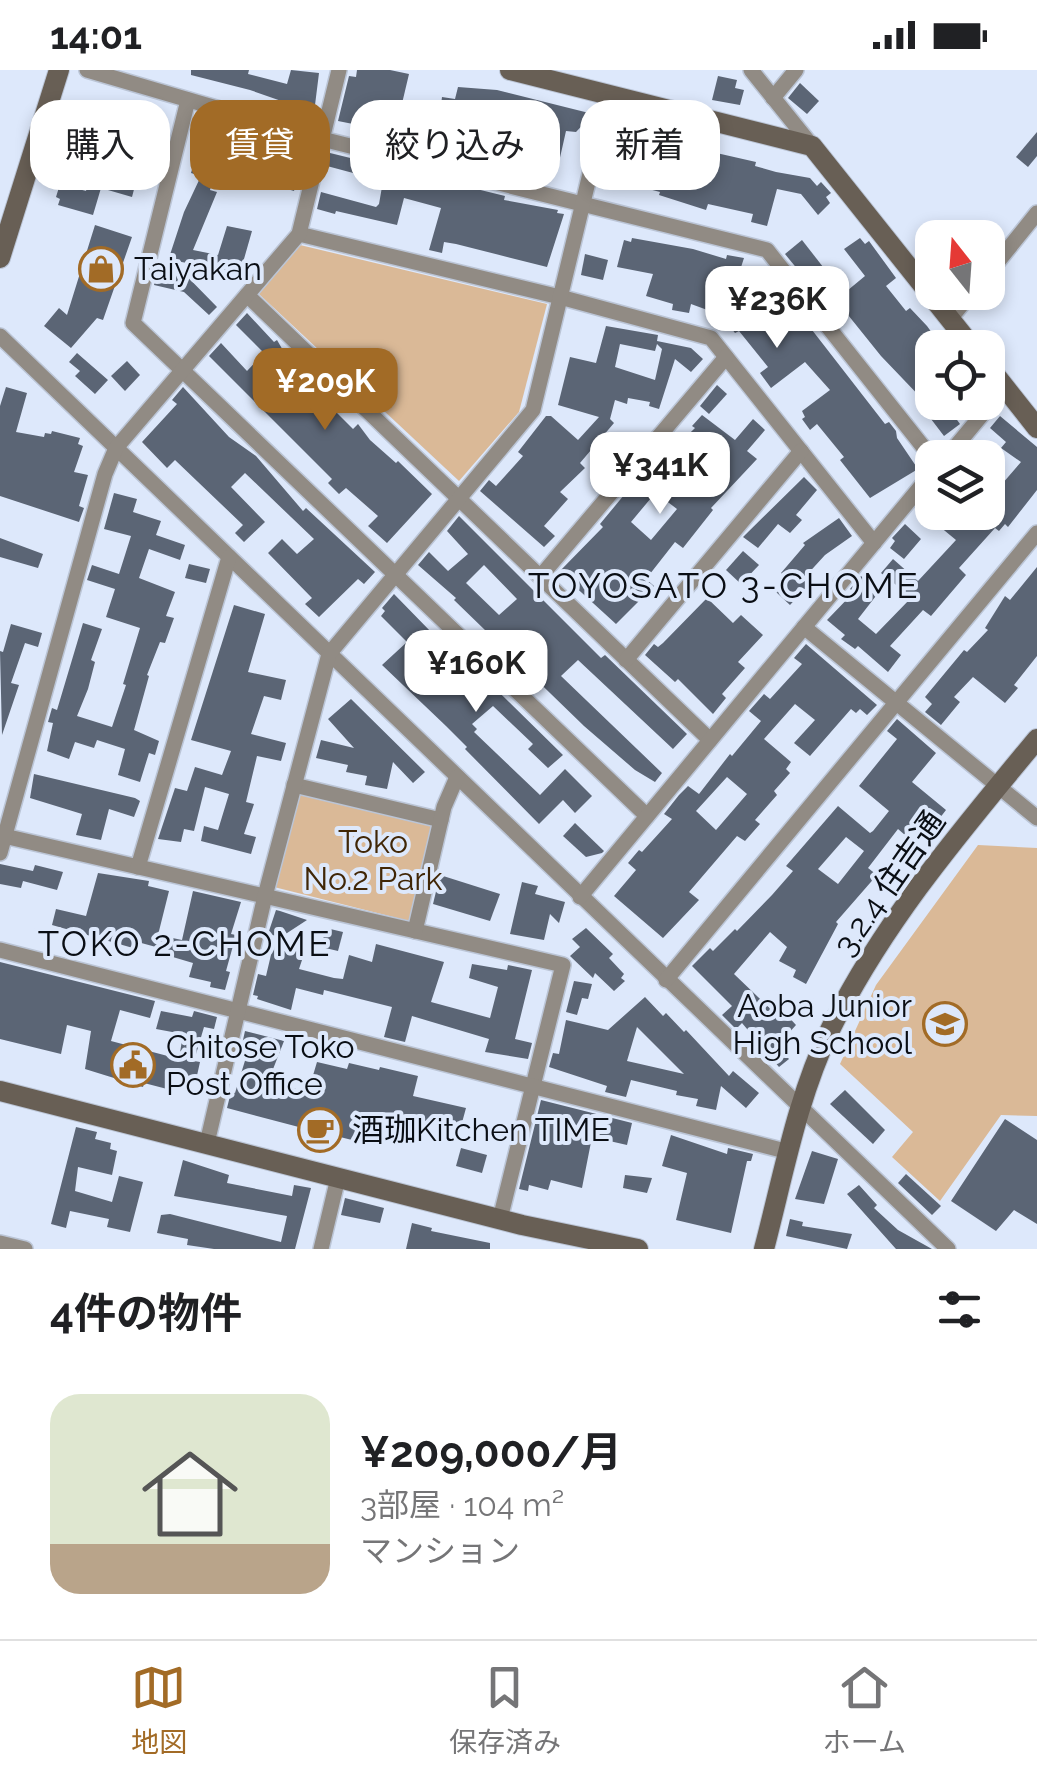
<!DOCTYPE html>
<html lang="ja">
<head>
<meta charset="utf-8">
<style>
	:root { --surface:#fff; --page:#f6f6f6; --text:#202124; --muted:#757577; --line:#e0e0e0; --accent:#a26b26 }
	body { margin:0; font-family:Raleway,"Noto Sans JP",sans-serif; background:var(--page); color:var(--text); height:100vh; display:flex; flex-direction:column; font-size:38px; white-space:nowrap }
	* { box-sizing:border-box; margin:0 }
	p { font-size:32px; color:var(--muted) }
	.icon { flex:none; width:55px; height:55px; fill:none; stroke:currentColor; stroke-width:2; stroke-linecap:round; stroke-linejoin:round }
	.map { position:relative; height:1179px; overflow:hidden }
	.panel { display:flex; flex-direction:column; background:var(--surface); flex:1 }
	.panel>* { flex:none }
	.hud { position:absolute; left:30px; top:30px; width:978px; height:90px; display:flex; gap:20px }
	.needle { width:65px; rotate:343deg }
	.controls { position:absolute; left:915px; top:150px; display:grid; gap:20px }
	.controls a { display:grid; place-items:center; width:90px; height:90px; border-radius:20px; background:var(--surface); box-shadow:0 5px 15px #0003; font-size:50px }
	.price { position:absolute; translate:-50% -85px; padding:0 22px; border-radius:20px; background:#fff; color:#222; font-size:32px; line-height:65px; filter:drop-shadow(0 2px 5px #0008) }
	.price::after { content:''; position:absolute; left:50%; top:60px; width:30px; height:22px; margin-left:-15px; background:inherit; clip-path:polygon(0 0,100% 0,50% 100%) }
	.price.selected { background:var(--accent); color:#fff }
	ul { padding:0; list-style:none }
	li { display:flex; align-items:center; gap:30px; height:250px; padding:0 50px }
	li span { display:grid; place-items:center; flex:none; width:280px; height:200px; border-radius:30px; color:#555 }
	li>.icon { margin-inline-start:auto }
	span .icon { width:120px; height:120px; fill:#fffc; stroke-width:1 }
	li b { font-size:42px }
	h2 { display:flex; justify-content:space-between; align-items:center; height:120px; padding:0 50px; font-size:42px }
	.pill { padding:0 35px; border-radius:30px; background:var(--surface); box-shadow:0 5px 15px #0003; font-size:35px; line-height:90px }
	.pill.selected { background:var(--accent); color:#fff }
	.status { display:flex; justify-content:space-between; align-items:center; height:70px; padding:0 50px; background:var(--surface); direction:ltr }
	.status svg { height:28px; fill:currentColor }
	.menu { display:flex; justify-content:space-around; align-items:center; height:140px; border-top:2px solid var(--line); background:var(--surface); font-size:28px; color:var(--muted) }
	.menu a { display:grid; justify-items:center; gap:5px }
	.menu .selected { color:var(--accent) }
	.map>svg:first-child { display:block }
	.green { fill:#dab997 }
	.building { fill:#5b6575; fill-rule:evenodd }
	.lines { fill:none; stroke-linecap:round; stroke-linejoin:round }
	.street-casing { stroke:#bbc5d6; stroke-width:18 }
	.secondary-casing { stroke:#bbc5d6; stroke-width:22 }
	.street { stroke:#918b84; stroke-width:15 }
	.secondary { stroke:#685f55; stroke-width:20 }
	.labels { text-anchor:middle; stroke-width:8; stroke-linejoin:round; paint-order:stroke }
	.poi-label { font-size:32px; fill:#0a0e14; stroke:#dde8fb; text-anchor:start }
	.park-label { font-size:32px; fill:#402606; stroke:#dde8fb }
	.street-label { font-size:32px; fill:#0a0e14; stroke:#dde8fb }
	.neighbourhood-label { font-size:35px; letter-spacing:2.5px; fill:#0a0e14; stroke:#dde8fb }
</style>
</head>
<body>
<div class="status"><b>14:01</b><svg viewBox="0 0 49 12"><path d="M0 12V9h3v3zM5 12V6h3v6zM10 12V3h3v9zM15 12V0h3v12zM26 1h20v11H26zM47 4h2v5h-2z"/></svg></div>
<div class="map">
<svg width="1037" height="1179" viewBox="0 0 1037 1179">
	<rect width="100%" height="100%" fill="#dde8fb"/>
	<!-- green -->
	<g class="green">
		<path d="M300,175L547,234L519,342L459,411L259,224Z"/>
		<path d="M297,723L435,754L409,851L274,817Z"/>
		<path d="M978,775L1037,778V1046L1001,1045L940,1131L892,1087L913,1062L840,994L876,915Z"/>
	</g>
	<!-- building -->
	<g class="building">
		<path d="M191,0H249L248,4L287,14L291,0L319,3L314,43L289,38L290,34L250,20L191,5Z"/>
		<path d="M357,0H390L409,4L400,42L439,51L442,27L455,29L458,17L497,20L593,44L576,62L566,61L559,92L493,75L490,86L477,84L478,76L454,71L452,76L437,73L438,68L354,46L353,54L338,51L349,6L356,7Z"/>
		<path d="M718,6L737,10L735,18L744,20L740,35L712,30Z"/>
		<path d="M800,13L819,31L807,44L788,28Z"/>
		<path d="M200,45L249,63L245,78L192,61L195,48L199,49Z"/>
		<path d="M1037,62V86L1028,97L1016,87Z"/>
		<path d="M663,64L679,68L677,74L756,92L755,96L776,102L810,108L817,116L821,112L831,123L826,127L830,133L818,145L801,124L777,119L767,156L751,152L753,144L708,134L706,140L659,125L660,122L618,111L617,115L600,112L605,91L632,96L640,65L662,70Z"/>
		<path d="M271,66L292,73L284,102L298,107L294,121L257,110Z"/>
		<path d="M114,80L142,89L132,127L101,118L93,145L58,135L60,129L56,127L60,114L86,121L96,83L112,87Z"/>
		<path d="M330,83L505,126L504,130L558,140L557,143L564,144L547,197L456,174L444,172L442,183L429,180L441,138L404,128L397,155L336,141L335,144L317,139L321,122L376,137L379,134L383,111L327,96Z"/>
		<path d="M196,86L218,93L210,120L217,122L193,180L218,185L227,156L252,161L240,203L171,190L217,237L209,245L184,222L154,215L157,201L164,203L184,142L201,106L191,103Z"/>
		<path d="M95,155L132,167L103,250L97,248L71,278L44,256L59,238L67,245Z"/>
		<path d="M632,168L693,179L726,189L727,185L744,188L733,222L758,204L782,233L788,229L885,354L889,352L896,361L897,368L918,399L870,428L840,390L844,387L817,354L810,360L802,349L805,347L802,341L830,320L805,292L771,318L760,303L768,297L739,261L735,263L721,245L691,234L689,243L672,240L673,234L646,226L653,204L617,197L624,170L631,172Z"/>
		<path d="M860,168L865,174L869,171L896,208L886,216L906,241L910,238L927,256L943,278H932V332H944L960,354L944,366L918,332H925L881,286L836,230L865,206L844,179Z"/>
		<path d="M802,170L841,220L825,233L785,184Z"/>
		<path d="M585,184L608,190L603,210L581,205Z"/>
		<path d="M247,243L274,272L277,270L288,289L309,310L314,305L338,330L331,337L353,359L358,354L370,370L396,393L398,391L432,424L387,473L368,456L378,446L346,418L339,424L328,413L332,409L209,286L221,273L247,301L264,283L236,255Z"/>
		<path d="M606,256L658,265L657,271L691,278L703,289L691,302L675,289L659,339L649,336L650,332L628,328L627,334L615,330L610,349L614,353L580,393L585,398L560,422L568,429L544,456L555,466L544,477L480,421L489,410L496,416L523,386L518,382L546,346H551L578,370L599,347L558,335L570,287L596,293ZM620,274L655,281L657,274L662,279L655,310L615,297Z"/>
		<path d="M77,283L108,310L95,324L75,306L80,301L69,292Z"/>
		<path d="M127,291L140,305L125,321L111,306Z"/>
		<path d="M717,315L727,324L709,344L700,336Z"/>
		<path d="M6,317L27,323L16,362L44,367L45,363L51,364L52,361L80,368L78,374L83,376L74,402L88,405L79,436L84,438L79,452L0,426V336Z"/>
		<path d="M183,317L229,367L256,386L303,441L306,438L375,502L364,514L358,509L319,547L305,534L312,528L268,483L282,469L297,484L314,469L245,403L231,417L265,452L244,472L235,463L243,455L175,390L167,398L142,372L177,334L172,330Z"/>
		<path d="M702,345L735,370L753,349L765,360L747,381L757,389L711,438L713,440L683,478L675,472L646,509L654,516L616,554L559,502L603,457L600,454L634,413L651,428L631,452L651,470L677,439L648,417L665,398L659,393L695,358L692,356Z"/>
		<path d="M1000,346L1037,377V420L1008,457L1005,454L999,461L995,458L959,498L966,505L931,546L923,540L890,576L901,585L888,602L858,576L855,579L841,569L845,565L827,550L854,522L850,519L861,506L879,522L858,549L876,564L910,529V526L881,503L893,489L918,511L956,470L922,442H947L965,459L982,442H988V436L1005,417L1002,414L1021,392L1001,378L1006,372L990,358Z"/>
		<path d="M804,407L817,420L796,445L802,450L790,463L778,454L758,478L743,467Z"/>
		<path d="M114,423L137,429L133,442L161,451L156,465L185,475L180,490L149,479L139,508L175,522L166,546L174,548L165,573L160,572L147,605L149,606L134,660L159,671L155,685L149,683L140,712L118,705L125,679L97,670L94,678L75,672L69,689L47,681L53,653L48,652L52,638L57,640L83,553L102,559L91,590L95,592L88,619L77,646L112,657L126,615L123,614L140,558L106,547L115,519L87,510L92,495L119,504L131,466L104,459Z"/>
		<path d="M459,446L601,588L605,585L687,664L673,679L578,590L561,606L662,703L655,712L635,700L584,656L454,530L456,528L418,495L429,482L448,501L468,484L447,461ZM484,495L517,529L499,545L466,513Z"/>
		<path d="M839,448L852,466L825,485L804,508L810,513L790,535L776,522L787,509L781,503L805,475L803,473Z"/>
		<path d="M905,454L921,469L904,489L890,478L895,471L892,468Z"/>
		<path d="M0,468L43,484L38,498L0,487Z"/>
		<path d="M743,481L759,495L741,514L726,500Z"/>
		<path d="M189,494L210,499L206,513L185,508Z"/>
		<path d="M1037,497V586L1014,615L1018,618L1005,633L973,607L954,627L960,632L941,655L925,642L932,634L925,627L964,580L967,582L988,560L985,558L1005,526L1010,530Z"/>
		<path d="M394,524L433,564L408,592L424,608L454,578L563,685L548,698L528,679L533,674L493,636L472,654L477,659L474,662L540,725L565,699L592,726L575,743L563,730L539,754L465,679L467,677L446,656L382,595L407,572L381,546L385,541L382,538Z"/>
		<path d="M707,528L733,553L741,545L763,565L738,592L745,598L722,624L726,628L713,644L678,609L675,612L645,585L654,574L658,577L663,573Z"/>
		<path d="M234,535L265,544L248,602L286,610L281,630L264,626L251,664L286,673L281,691L257,686L246,732L254,734L244,764L256,767L251,784L201,771L204,756L218,760L229,724L205,717L194,761L184,759L181,772L158,769L175,718L187,721L195,697L222,705L231,681L191,670Z"/>
		<path d="M11,554L42,563L38,577L25,573L11,613L19,615L2,665L0,581L3,582Z"/>
		<path d="M806,574L877,635L867,645L860,639L856,643L851,639L810,686L794,673L815,650L795,634L764,669L791,692L786,699L790,703L774,721L777,725L755,750L760,754L745,771L737,766L689,822L699,830L663,868L614,826L636,800L628,793L639,780L642,782L672,749L664,744L679,725L688,716L699,724L730,684L732,686L761,651L749,641L764,624L770,629L802,594L794,588ZM727,707L747,724L716,760L696,741Z"/>
		<path d="M351,629L425,702L413,713L393,692L387,719L365,715L367,706L346,702L348,695L316,688L321,670L354,678L328,649Z"/>
		<path d="M897,649L936,683L912,712L946,740L936,753L923,742L905,765L898,759L868,798L877,805L836,852L838,854L806,914L793,907L796,900L779,891L787,877L770,862L734,904L779,947L784,942L796,955L777,976L789,989L779,997L742,953L736,959L722,945L732,936L692,896L710,878L713,881L735,859L737,861L772,825L793,801L786,796L838,736L870,763L873,761L889,741L859,716L897,669L887,661ZM846,767L864,781L838,814L818,799Z"/>
		<path d="M34,704L135,728L140,731L134,747L109,739L101,770L76,765L82,744L30,728Z"/>
		<path d="M575,753L604,781L602,783L586,787L563,766Z"/>
		<path d="M0,794L33,801L35,795L63,802L57,820L23,811L21,818L0,814Z"/>
		<path d="M98,803L149,811L148,816L169,821L158,865L182,870L193,821L241,832L231,864L236,865L226,901L230,902L225,920L210,917L211,912L189,907L193,893L166,885L167,880L134,871L133,878L52,855L56,839L86,846Z"/>
		<path d="M440,805L500,824L490,851L433,834Z"/>
		<path d="M522,812L538,816L535,824L565,832L559,853L550,844L544,870L510,864Z"/>
		<path d="M276,840L280,841L307,850L281,867L268,864Z"/>
		<path d="M326,858L343,862L338,881L321,877Z"/>
		<path d="M586,858L613,884L609,888L624,904L621,908L625,911L614,921L595,903L593,908L570,886L580,877L572,869Z"/>
		<path d="M274,872L305,881L299,899L334,908L343,909L349,885L372,892L376,874L444,892L431,932L490,948L498,917L469,908L472,894L507,900L508,895L532,900L515,969L532,973L528,989L485,982L489,969L412,946L405,972L384,967L392,937L324,920L323,925L296,918L291,940L257,929L258,926L253,925L258,904L266,906Z"/>
		<path d="M0,892L155,931L150,948L120,940L111,971L179,989L183,964L156,959L161,941L192,947L194,941L217,947L214,959L204,957L194,991L200,992L196,1010L174,1005L171,1020L144,1013L143,1017L85,999L91,961L67,955L61,984L0,969Z"/>
		<path d="M574,911L592,914L588,929L582,928L577,945L566,942Z"/>
		<path d="M645,927L663,946L666,943L684,962L686,960L729,1006L733,1001L759,1023L746,1038L721,1016L716,1040L696,1036L698,1029L676,1025L677,1021L631,1010L626,1027L605,1022L607,1016L549,997L553,983L559,984L566,950L608,960ZM637,957L684,1004L627,991Z"/>
		<path d="M245,961L284,971L268,1012L308,1022L317,992L347,999L349,993L379,1000L380,997L418,1006L413,1026L466,1038L460,1060L405,1048L399,1065L363,1056L360,1072L328,1064L326,1070L312,1068L314,1061L227,1038L231,1022L235,1023L248,981L241,979Z"/>
		<path d="M845,1020L885,1060L873,1074L830,1034Z"/>
		<path d="M541,1030L632,1053L627,1075L592,1067L582,1118L551,1110L548,1120L529,1115L528,1121L519,1119Z"/>
		<path d="M1005,1049L1037,1070V1154L1014,1140L996,1161L951,1131Z"/>
		<path d="M76,1057L97,1062L95,1069L111,1073L110,1079L117,1081L112,1105L78,1097L75,1121L112,1132L119,1106L143,1112L130,1162L107,1157L109,1149L70,1141L66,1158L51,1154Z"/>
		<path d="M671,1065L727,1084L728,1078L753,1084L751,1091H747L731,1163L676,1150L687,1103L662,1096Z"/>
		<path d="M461,1078L487,1085L482,1103L456,1096Z"/>
		<path d="M812,1081L838,1089L824,1134L795,1129Z"/>
		<path d="M183,1090L229,1105L227,1113L292,1126L294,1115L311,1118L295,1179H214L187,1175L188,1169L157,1163L161,1145L170,1144L281,1172L287,1146L174,1126Z"/>
		<path d="M906,1104L941,1136L932,1145L898,1113Z"/>
		<path d="M625,1105L652,1108L647,1123L623,1118Z"/>
		<path d="M859,1115L877,1135L874,1138L898,1160L932,1179H896L847,1124Z"/>
		<path d="M345,1128L384,1138L380,1153L341,1145Z"/>
		<path d="M790,1149L803,1152L802,1156L852,1164L847,1179L786,1166Z"/>
		<path d="M412,1153L432,1158L431,1161L490,1173V1179H406Z"/>
	</g>
	<g class="lines">
		<!-- street casing -->
		<g class="street-casing">
			<g id="street">
				<path d="M87,0L322,69L767,180L932,388"/>
				<path d="M751,0L812,76"/>
				<path d="M773,28L796,0"/>
				<path d="M188,30L133,253L647,746"/>
				<path d="M299,164L560,227L711,268L874,473"/>
				<path d="M988,204L1037,143"/>
				<path d="M247,225L710,670"/>
				<path d="M950,249L972,222"/>
				<path d="M0,266L948,1179"/>
				<path d="M946,388L1005,317"/>
				<path d="M540,507L726,287"/>
				<path d="M804,557L1037,748"/>
				<path d="M626,590L801,381"/>
				<path d="M294,715L441,750"/>
				<path d="M0,765L563,895L500,1149"/>
				<path d="M0,783L105,404L116,378L299,164L339,0"/>
				<path d="M138,797L229,487"/>
				<path d="M580,827L932,403"/>
				<path d="M415,861L444,737L457,707"/>
				<path d="M0,880L789,1082"/>
				<path d="M666,910L1037,463"/>
				<path d="M207,1073L265,826L329,584L533,340L609,25"/>
				<path d="M0,1173L25,1179"/>
				<path d="M321,1179L338,1108"/>
			</g>
		</g>
		<!-- secondary casing -->
		<g class="secondary-casing">
			<g id="secondary">
				<path d="M510,0L812,76L973,278"/>
				<path d="M0,188L59,0"/>
				<path d="M988,296L1037,358"/>
				<path d="M0,1021L522,1155L638,1179"/>
				<path d="M764,1179C783,1107 797,1028 830,960C883,852 961,761 1037,669"/>
			</g>
		</g>
		<!-- street -->
		<use href="#street" class="street"/>
		<!-- secondary -->
		<use href="#secondary" class="secondary"/>
	</g>
	<!-- icons -->
	<defs>
		<g id="shop-ring" transform="scale(2.25)"><circle r="9.5" fill="#dde8fb" stroke="#a26b26" stroke-width="1.5"/><path d="M-5-2.5h2.3a2.7 3.5 0 0 1 5.4 0H5L5.5 6h-11ZM-1.5-2.5h3a1.5 2.3 0 0 0-3 0Z" fill="#a26b26"/></g>
		<g id="school-ring" transform="scale(2.25)"><circle r="9.5" fill="#dde8fb" stroke="#a26b26" stroke-width="1.5"/><path d="M0-5L7-2L0 1L-7-2ZM-4 1L0 2.5L4 1V4Q0 6-4 4Z" fill="#a26b26"/></g>
		<g id="civic-ring" transform="scale(2.25)"><circle r="9.5" fill="#dde8fb" stroke="#a26b26" stroke-width="1.5"/><path d="M-.6-6.5H3V-4.5H.6V-3L4-1V1h2V6H-6V1h2V-1L-.6-3ZM-1.2 2.5V6h2.4V2.5Z" fill="#a26b26"/></g>
		<g id="cafe-ring" transform="scale(2.25)"><circle r="9.5" fill="#dde8fb" stroke="#a26b26" stroke-width="1.5"/><path d="M-5.5-4.5H6V0H3Q3 3.5 0 3.5H-2.5Q-5.5 3.5-5.5 0ZM3-3.2v2h1.7v-2ZM-6 4.5H4V6H-6Z" fill="#a26b26"/></g>
	</defs>
	<g fill-rule="evenodd">
		<use href="#shop-ring" x="101" y="199"/>
		<use href="#school-ring" x="945" y="954"/>
		<use href="#civic-ring" x="133" y="995"/>
		<use href="#cafe-ring" x="320" y="1060"/>
	</g>
	<g class="labels">
		<!-- poi labels -->
		<g class="poi-label">
			<text x="134" y="210">Taiyakan</text>
			<text x="912" y="947" text-anchor="end">Aoba Junior<tspan x="912" dy="37">High School</tspan></text>
			<text x="166" y="988">Chitose Toko<tspan x="166" dy="37">Post Office</tspan></text>
			<text x="352" y="1071">酒珈Kitchen TIME</text>
		</g>
		<!-- park labels -->
		<g class="park-label">
			<text x="373" y="783">Toko<tspan x="373" dy="37">No.2 Park</tspan></text>
		</g>
		<!-- street labels -->
		<g class="street-label">
			<text transform="translate(889 813) rotate(-55)" y="11">3.2.4 住吉通</text>
		</g>
		<!-- neighbourhood labels -->
		<g class="neighbourhood-label">
			<text x="724" y="528">TOYOSATO 3-CHOME</text>
			<text x="185" y="886">TOKO 2-CHOME</text>
		</g>
	</g>
</svg>
<div class="controls">
<a><svg class="needle" viewBox="-14 -14 28 28"><path d="M0-13l5 13h-10z" fill="#e53935"/><path d="M0 13l5-13h-10z" fill="#757577"/></svg></a>
<a><svg class="icon" aria-label="locate" viewBox="0 0 24 24"><circle cx="12" cy="12" r="6"/><path d="M12 2v4M12 18v4M2 12h4M18 12h4"/></svg></a>
<a><svg class="icon" aria-label="layers" viewBox="0 0 24 24"><path d="M12 4l9 5-9 5-9-5zM3 14l9 5 9-5"/></svg></a>
</div>
<b class="price" style="left:777px;top:281px">¥236K</b>
<b class="price selected" style="left:325px;top:363px">¥209K</b>
<b class="price" style="left:660px;top:447px">¥341K</b>
<b class="price" style="left:476px;top:645px">¥160K</b>
<div class="hud">
<a class="pill">購入</a>
<a class="pill selected">賃貸</a>
<a class="pill">絞り込み</a>
<a class="pill">新着</a>
</div>
</div>
<section class="panel">
<h2>4件の物件<svg class="icon" aria-label="filters" viewBox="0 0 24 24"><path d="M4 7h16M4 17h16"/><circle cx="9" cy="7" r="2"/><circle cx="15" cy="17" r="2"/></svg></h2>
<ul>
<li><span style="background:linear-gradient(#dfe7d0 75%,#b9a48a 0)"><svg class="icon" aria-label="home" viewBox="0 0 24 24"><path d="M3 11l9-7 9 7M6 9v11h12V9"/></svg></span><div><b>¥209,000/月</b><p>3部屋 · 104 m²</p><p>マンション</p></div></li>
</ul>
</section>
<nav class="menu">
<a class="selected"><svg class="icon" aria-label="map" viewBox="0 0 24 24"><path d="M3 6l6-2 6 2 6-2v14l-6 2-6-2-6 2zM9 4v14M15 6v14"/></svg>地図</a>
<a><svg class="icon" aria-label="saved" viewBox="0 0 24 24"><path d="M7 4h10v16l-5-4-5 4z"/></svg>保存済み</a>
<a><svg class="icon" aria-label="home" viewBox="0 0 24 24"><path d="M3 11l9-7 9 7M6 9v11h12V9"/></svg>ホーム</a>
</nav>
</body>
</html>
